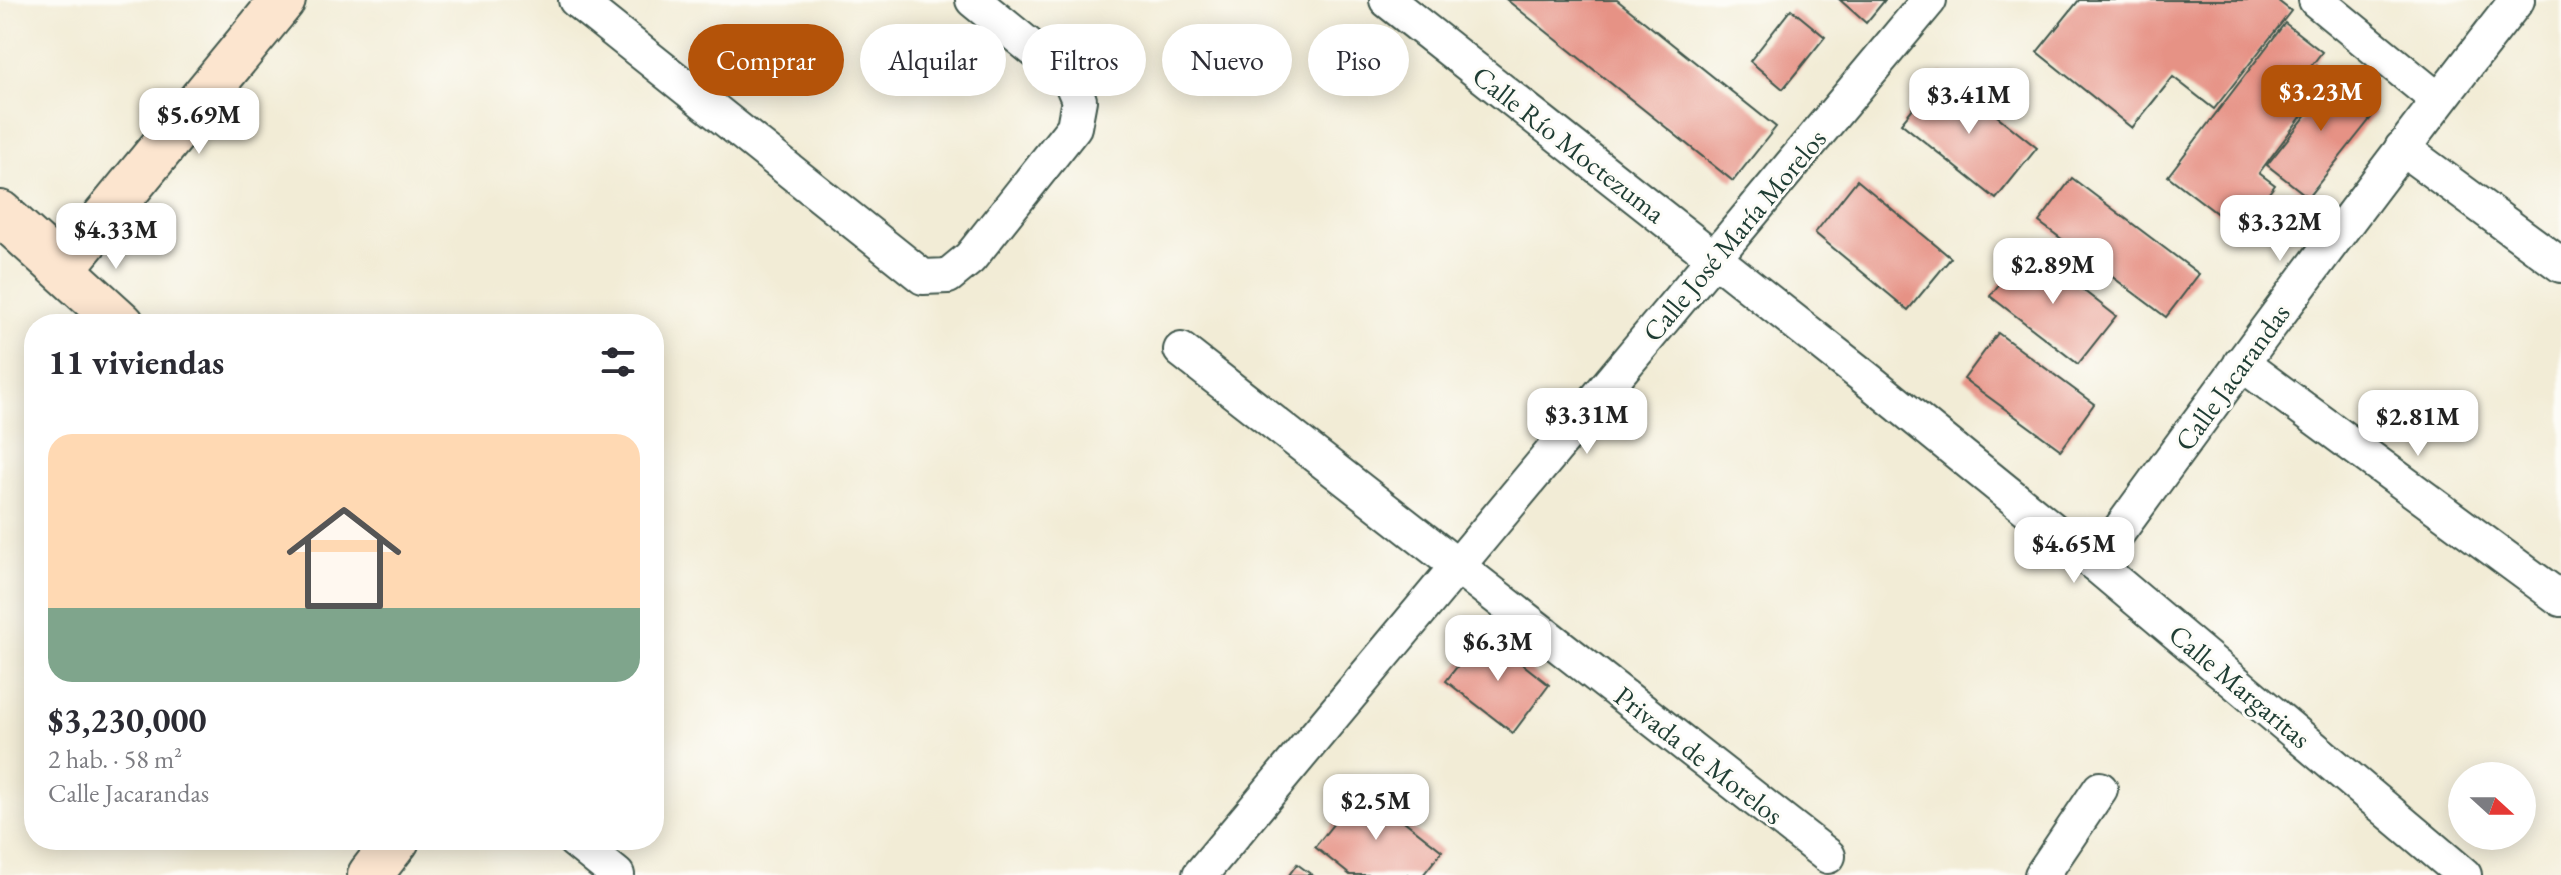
<!DOCTYPE html>
<html lang="es">
<head>
<meta charset="utf-8">
<style>
	:root { --surface:#fff; --page:#f7f7f7; --text:#2b2b33; --muted:#7c7c81; --line:#e1e1e2; --accent:#b45309 }
	body { margin:0; font-family:"EB Garamond",serif; background:var(--page); color:var(--text); height:100vh; display:flex; flex-direction:column; font-size:30px; white-space:nowrap }
	* { box-sizing:border-box; margin:0 }
	p { font-size:26px; color:var(--muted) }
	.icon { flex:none; width:44px; height:44px; fill:none; stroke:currentColor; stroke-width:2; stroke-linecap:round; stroke-linejoin:round }
	.map { position:relative; flex:1; overflow:hidden }
	.side { position:absolute; left:24px; top:314px; width:640px; height:536px; display:flex; flex-direction:column; background:var(--surface); border-radius:32px; box-shadow:0 4px 20px #0003 }
	.side>* { flex:none }
	.guide { position:absolute; left:688px; top:24px; width:760px; height:72px; display:flex; gap:16px }
	.needle { width:52px; rotate:111deg }
	.controls { position:absolute; left:2448px; top:762px; display:grid; gap:16px }
	.controls a { display:grid; place-items:center; width:88px; height:88px; border-radius:50%; background:var(--surface); box-shadow:0 4px 20px #0003; font-size:40px }
	.price { position:absolute; translate:-50% -68px; padding:0 18px; border-radius:16px; background:#fff; color:#222; font-size:26px; line-height:52px; filter:drop-shadow(0 2px 4px #0008) }
	.price::after { content:''; position:absolute; left:50%; top:48px; width:24px; height:18px; margin-left:-12px; background:inherit; clip-path:polygon(0 0,100% 0,50% 100%) }
	.price.on { background:var(--accent); color:#fff }
	ul { padding:0; list-style:none }
	li { display:grid; align-content:center; gap:16px; height:424px; padding:0 24px }
	li+li { border-top:2px solid var(--line) }
	li span { display:grid; place-items:center; height:248px; border-radius:24px; color:#555 }
	li>.icon { margin-inline-start:auto }
	span .icon { width:144px; height:144px; fill:#fffc; stroke-width:1 }
	li b { font-size:34px }
	h2 { display:flex; justify-content:space-between; align-items:center; height:96px; padding:0 24px; font-size:34px }
	.chip { padding:0 28px; border-radius:36px; background:var(--surface); box-shadow:0 4px 20px #0003; font-size:28px; line-height:72px }
	.chip.on { background:var(--accent); color:#fff }
	.map>svg:first-child { display:block }
	.building { fill:#e69285 }
	.lines { fill:none; stroke-linecap:round; stroke-linejoin:round }
	.minor-casing { stroke:#3f574c; stroke-width:38 }
	.secondary-casing { stroke:#3f574c; stroke-width:48 }
	.minor { stroke:#fff; stroke-width:34 }
	.secondary { stroke:#fce5cf; stroke-width:44 }
	.labels { text-anchor:middle; stroke-width:6; stroke-linejoin:round; paint-order:stroke }
	.street-label { font-size:28px; fill:#1f3d34; stroke:#fdfcf7 }
</style>
</head>
<body>
<div class="map">
<svg width="2561" height="875" viewBox="0 0 2561 875">
	<rect width="100%" height="100%" fill="#fdfcf7"/>
	<filter id="ink" filterUnits="userSpaceOnUse"><feTurbulence type="fractalNoise" baseFrequency=".0125" numOctaves="2"/><feDisplacementMap in="SourceGraphic" scale="16" xChannelSelector="R" yChannelSelector="G"/><feConvolveMatrix kernelMatrix="1 2 1 2 8 2 1 2 1" color-interpolation-filters="sRGB"/></filter>
	<filter id="wash" filterUnits="userSpaceOnUse"><feTurbulence type="fractalNoise" baseFrequency=".006" numOctaves="4" result="noise"/><feDisplacementMap in="SourceGraphic" scale="32" xChannelSelector="R" yChannelSelector="G"/><feGaussianBlur stdDeviation="1.8" result="paint"/><feColorMatrix in="noise" values="0 0 0 0 0 0 0 0 0 0 0 0 0 0 0 0 0 1.4 0 .05"/><feComposite in="paint" operator="in"/></filter>
	<g filter="url(#wash)">
		<rect width="100%" height="100%" fill="#f2ecd6"/>
		<g id="blocks">
			<!-- building -->
			<g class="building">
				<path d="M1507,0H1617L1776,127L1733,181Z"/>
				<path d="M1840,0H1885L1866,23Z"/>
				<path d="M2079,0H2277L2291,11L2214,109L2173,77L2132,128L2037,52Z"/>
				<path d="M1791,9L1825,37L1783,89L1750,61Z"/>
				<path d="M2285,23L2322,52L2292,91L2310,105L2259,173L2275,185L2240,231L2168,176Z"/>
				<path d="M2317,66L2375,113L2308,197L2267,165L2316,103L2299,89Z"/>
				<path d="M1942,72L2037,148L1996,199L1901,123Z"/>
				<path d="M2072,178L2199,274L2166,317L2039,222Z"/>
				<path d="M1857,180L1951,258L1908,310L1815,233Z"/>
				<path d="M2028,247L2116,316L2078,364L1990,296Z"/>
				<path d="M1998,333L2094,404L2061,450L1964,379Z"/>
				<path d="M1483,633L1549,685L1513,733L1446,681Z"/>
				<path d="M1362,788L1442,851L1423,875H1350L1315,847Z"/>
				<path d="M1297,864L1312,875H1289Z"/>
			</g>
		</g>
	</g>
	<g filter="url(#ink)">
		<use href="#blocks" fill-opacity="0" stroke="#3f574c" stroke-width="2"/>
		<g class="lines">
			<!-- minor casing -->
			<g class="minor-casing">
				<g id="minor">
					<path d="M576,0L923,277L948,276L970,258L1074,127L1079,100L1070,79L973,0"/>
					<path d="M1387,0L1867,379L2095,564L2464,875"/>
					<path d="M2316,0L2438,100"/>
					<path d="M2402,148L2561,265"/>
					<path d="M1181,350L1828,856"/>
					<path d="M2241,363L2561,599"/>
					<path d="M2095,564C2233,374 2372,185 2517,0"/>
					<path d="M574,840L617,875"/>
					<path d="M1200,875L1929,0"/>
					<path d="M2042,875L2100,789"/>
				</g>
			</g>
			<!-- secondary casing -->
			<g class="secondary-casing">
				<g id="secondary">
					<path d="M0,213L122,324"/>
					<path d="M63,268L283,0"/>
					<path d="M370,875L397,840"/>
				</g>
			</g>
			<!-- minor -->
			<use href="#minor" class="minor"/>
			<!-- secondary -->
			<use href="#secondary" class="secondary"/>
		</g>
	</g>
	<g class="labels">
		<!-- street labels -->
		<g class="street-label">
			<text transform="translate(1569 144) rotate(38)" y="10">Calle Río Moctezuma</text>
			<text transform="translate(1734 235) rotate(-50)" y="10">Calle José María Morelos</text>
			<text transform="translate(2232 377) rotate(-54)" y="10">Calle Jacarandas</text>
			<text transform="translate(2240 686) rotate(40)" y="10">Calle Margaritas</text>
			<text transform="translate(1699 755) rotate(38)" y="10">Privada de Morelos</text>
		</g>
	</g>
</svg>
<div class="controls">
<a><svg class="needle" viewBox="-14 -14 28 28"><path d="M0-13l5 13h-10z" fill="#e53935"/><path d="M0 13l5-13h-10z" fill="#7c7c81"/></svg></a>
</div>
<b class="price on" style="left:2321px;top:133px">$3.23M</b>
<b class="price" style="left:1969px;top:136px">$3.41M</b>
<b class="price" style="left:199px;top:156px">$5.69M</b>
<b class="price" style="left:2280px;top:263px">$3.32M</b>
<b class="price" style="left:116px;top:271px">$4.33M</b>
<b class="price" style="left:2053px;top:306px">$2.89M</b>
<b class="price" style="left:1587px;top:456px">$3.31M</b>
<b class="price" style="left:2418px;top:458px">$2.81M</b>
<b class="price" style="left:2074px;top:585px">$4.65M</b>
<b class="price" style="left:1498px;top:683px">$6.3M</b>
<b class="price" style="left:1376px;top:842px">$2.5M</b>
<div class="guide">
<a class="chip on">Comprar</a>
<a class="chip">Alquilar</a>
<a class="chip">Filtros</a>
<a class="chip">Nuevo</a>
<a class="chip">Piso</a>
</div>
<section class="side">
<h2>11 viviendas<svg class="icon" aria-label="filters" viewBox="0 0 24 24"><path d="M4 7h16M4 17h16"/><circle cx="9" cy="7" r="2"/><circle cx="15" cy="17" r="2"/></svg></h2>
<ul>
<li><span style="background:linear-gradient(#ffd9b3 70%,#7fa58c 0)"><svg class="icon" aria-label="home" viewBox="0 0 24 24"><path d="M3 11l9-7 9 7M6 9v11h12V9"/></svg></span><div><b>$3,230,000</b><p>2 hab. · 58 m²</p><p>Calle Jacarandas</p></div></li>
</ul>
</section>
</div>
</body>
</html>
